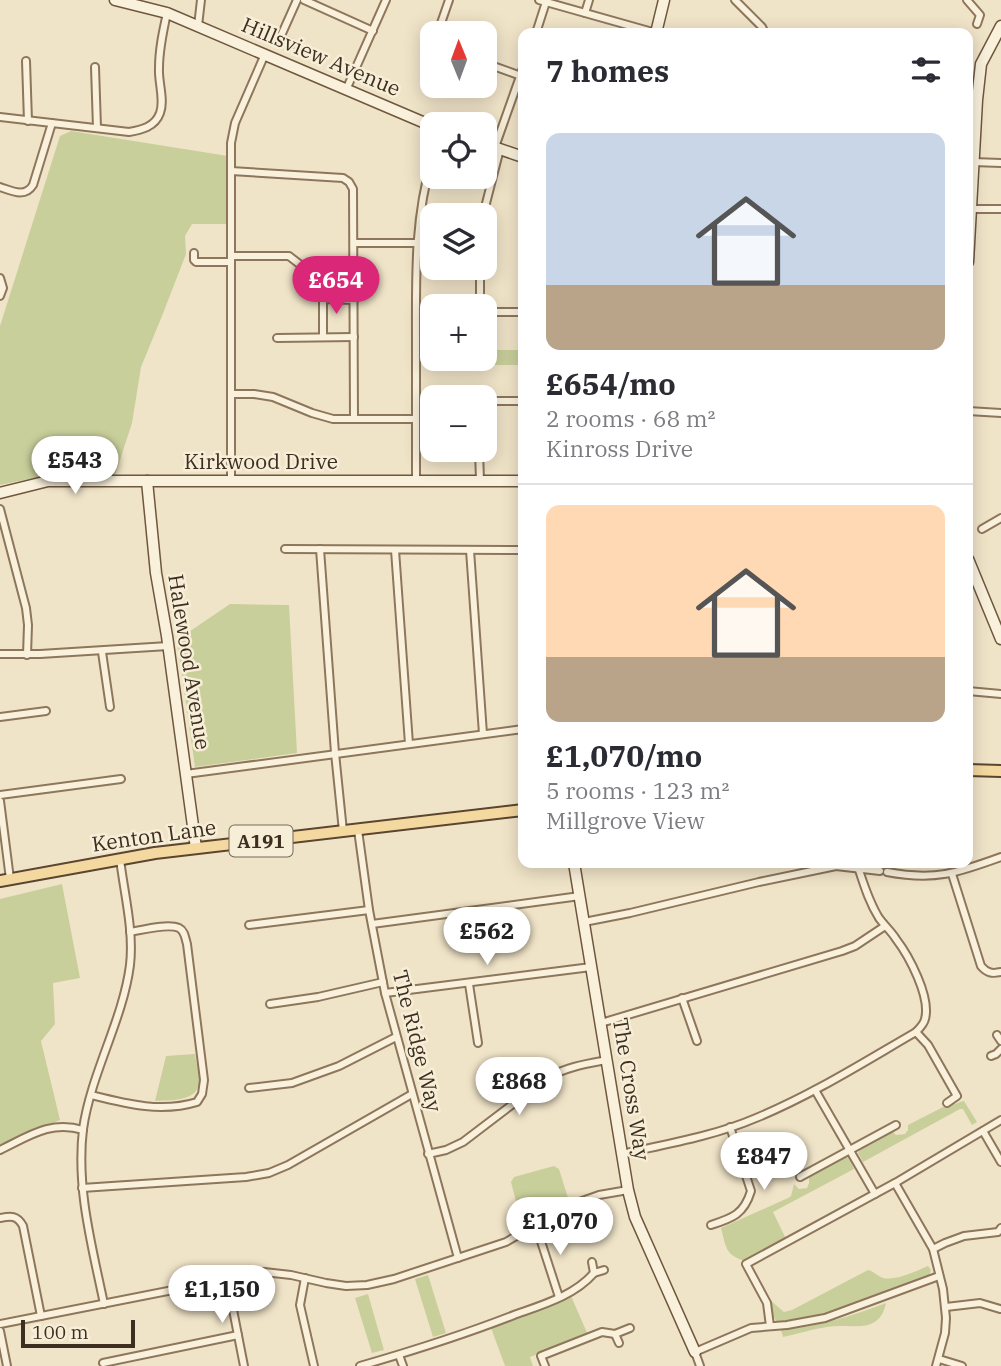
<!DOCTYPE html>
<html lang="en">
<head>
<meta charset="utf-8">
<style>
	:root { --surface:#fff; --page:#f2f2f3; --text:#2b2b33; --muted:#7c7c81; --line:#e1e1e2; --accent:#db2777 }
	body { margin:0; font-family:"IBM Plex Serif",serif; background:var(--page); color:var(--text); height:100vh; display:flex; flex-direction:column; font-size:26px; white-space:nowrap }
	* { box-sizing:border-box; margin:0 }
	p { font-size:23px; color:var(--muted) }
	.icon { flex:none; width:38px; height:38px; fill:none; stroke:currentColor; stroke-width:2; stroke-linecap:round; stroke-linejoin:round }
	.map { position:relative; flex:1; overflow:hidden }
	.drawer { position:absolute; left:518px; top:28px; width:455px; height:840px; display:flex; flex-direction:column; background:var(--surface); border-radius:14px; box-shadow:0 4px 18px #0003 }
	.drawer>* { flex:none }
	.needle { width:46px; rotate:359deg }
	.controls { position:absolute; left:420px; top:21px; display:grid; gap:14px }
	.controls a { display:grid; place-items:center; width:77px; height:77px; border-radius:14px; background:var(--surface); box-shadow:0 4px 18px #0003; font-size:35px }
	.scale { position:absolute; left:21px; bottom:18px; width:114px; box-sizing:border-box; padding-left:7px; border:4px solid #3d2e20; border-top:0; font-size:19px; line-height:24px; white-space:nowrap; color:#3d2e20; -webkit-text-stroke:5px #f7eed8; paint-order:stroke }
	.price { position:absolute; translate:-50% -60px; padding:0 16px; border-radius:24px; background:#fff; color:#222; font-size:23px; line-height:46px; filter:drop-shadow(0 2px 4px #0008) }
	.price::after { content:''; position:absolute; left:50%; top:42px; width:21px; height:16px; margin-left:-10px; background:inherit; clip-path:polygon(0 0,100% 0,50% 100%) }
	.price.selected { background:var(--accent); color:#fff }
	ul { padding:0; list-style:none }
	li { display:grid; align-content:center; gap:14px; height:371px; padding:0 28px }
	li+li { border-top:2px solid var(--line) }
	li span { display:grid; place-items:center; height:217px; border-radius:14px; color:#555 }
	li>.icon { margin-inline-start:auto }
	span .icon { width:126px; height:126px; fill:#fffc; stroke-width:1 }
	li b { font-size:30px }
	h2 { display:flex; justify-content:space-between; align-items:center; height:84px; padding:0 28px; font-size:30px }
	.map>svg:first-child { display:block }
	.green { fill:#c9cf9b }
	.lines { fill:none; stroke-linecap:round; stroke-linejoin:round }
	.street-casing { stroke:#8d765c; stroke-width:10 }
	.secondary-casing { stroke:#6f573f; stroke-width:13 }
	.primary-casing { stroke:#5b4430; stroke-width:14 }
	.street { stroke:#faf1dc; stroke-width:6 }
	.secondary { stroke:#faf1dc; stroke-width:10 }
	.primary { stroke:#f3d9a0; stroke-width:10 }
	.labels { text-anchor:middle; stroke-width:5; stroke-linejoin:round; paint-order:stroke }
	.shield { fill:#f7eed8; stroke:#756857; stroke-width:2 }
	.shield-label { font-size:19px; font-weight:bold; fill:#3d2e20 }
	.street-label { font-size:21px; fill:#3d2e20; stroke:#f7eed8 }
</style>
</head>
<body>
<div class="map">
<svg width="1001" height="1366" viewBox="0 0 1001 1366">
	<rect width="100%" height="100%" fill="#f0e4c8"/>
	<!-- green -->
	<g class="green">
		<path d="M71,131L228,156L229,224H192L185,236L186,254L162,316L141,367L132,423L115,475L53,474L0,485V326L60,136Z"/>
		<path d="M423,350H432V359H485V350H523V365H423Z"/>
		<path d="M230,604L289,605L297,753L195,767L177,640Z"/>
		<path d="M62,884L80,978L53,983L55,1024L41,1041L60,1120L0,1145V899Z"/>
		<path d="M195,1054C196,1063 200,1074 199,1083C197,1102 169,1100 155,1101L166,1056Z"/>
		<path d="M964,1101L977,1122L972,1125L963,1109H960L863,1162L858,1153L861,1148L892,1131L896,1135L905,1134L908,1130V1125L947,1105C953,1106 958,1102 964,1101Z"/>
		<path d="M849,1157L854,1169L773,1212L787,1241L745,1261C725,1255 726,1247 721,1228L788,1198L791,1196L794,1184L799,1189L807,1188L809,1183V1175L843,1158Z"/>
		<path d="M554,1166L559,1169L568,1198L541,1213L526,1224L523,1213H519L511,1182L514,1177Z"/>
		<path d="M928,1266L931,1270L929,1276L844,1309L799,1320L776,1321L773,1315L770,1300L784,1312L792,1310L868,1270C874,1271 877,1276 883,1278C895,1281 917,1271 928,1266Z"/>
		<path d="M428,1275L446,1333L433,1337L415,1279Z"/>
		<path d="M368,1294L384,1350L372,1353L355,1298Z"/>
		<path d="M571,1296L588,1335L530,1357L533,1366H505L491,1328Z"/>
		<path d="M886,1303C879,1336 851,1323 827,1327C812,1329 798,1334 783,1337L781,1330C817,1327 852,1316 886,1303Z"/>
	</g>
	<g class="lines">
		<!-- street casing -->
		<g class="street-casing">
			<g id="street">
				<path d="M304,0L373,31"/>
				<path d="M539,0L656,33"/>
				<path d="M735,0L762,27L765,33"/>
				<path d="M967,0L980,15L977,24"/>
				<path d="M585,13L589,0"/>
				<path d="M198,26L201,0"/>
				<path d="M440,26L449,0"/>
				<path d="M536,33L546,2"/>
				<path d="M293,44L280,38L297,0"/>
				<path d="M26,61L28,121"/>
				<path d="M485,63L521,76"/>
				<path d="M95,67L97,128"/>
				<path d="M346,90L386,0"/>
				<path d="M0,117L129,132C141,130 155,127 160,113C165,100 158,82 159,68C159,49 163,31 167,13"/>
				<path d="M495,147L523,68"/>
				<path d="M973,162L1001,163"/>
				<path d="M231,171L343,178L349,182L353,189L354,419"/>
				<path d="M0,187C12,191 25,198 33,185L52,123"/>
				<path d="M970,209H1001"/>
				<path d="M483,215L500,149"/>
				<path d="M354,243H417"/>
				<path d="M194,253V260L196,262H231"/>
				<path d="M231,256H289L302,266H354"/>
				<path d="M0,278L3,288L0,296"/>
				<path d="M480,306V268"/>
				<path d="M485,312H523"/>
				<path d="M323,337V299L354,300"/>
				<path d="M277,338L354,337"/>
				<path d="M231,394H254L273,397L312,413L333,419H416"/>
				<path d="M485,401H523"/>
				<path d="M968,411L1001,413"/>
				<path d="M479,450L480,481"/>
				<path d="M416,481C416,435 416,388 416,341C416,278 414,220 432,159"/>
				<path d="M231,482V143L235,123L265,54"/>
				<path d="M0,509L26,608L28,625L27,655"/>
				<path d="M982,529L1001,518"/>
				<path d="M285,549L523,550"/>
				<path d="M320,549L335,753L343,831"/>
				<path d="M395,550L409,744"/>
				<path d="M470,550L483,734"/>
				<path d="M102,652L110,707"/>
				<path d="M0,654H40L168,646"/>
				<path d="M968,691L1001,694"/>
				<path d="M0,717L46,711"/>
				<path d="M186,774L523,729"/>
				<path d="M0,795L121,779"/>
				<path d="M0,801L10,879"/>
				<path d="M358,830L369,910L385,993L458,1258"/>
				<path d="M858,867C864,885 869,902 879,918C884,925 891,931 896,939C909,956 931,997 925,1019C924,1024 920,1028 916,1032L928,1045L957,1096L947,1103"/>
				<path d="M887,872C935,881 957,873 1001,857"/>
				<path d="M952,874L981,966C987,973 992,974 1001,972"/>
				<path d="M584,922L630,913L759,882L836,866L880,871"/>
				<path d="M372,924L580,896"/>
				<path d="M249,925L369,910"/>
				<path d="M469,984L478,1043"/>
				<path d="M385,993L591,967"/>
				<path d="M682,998L697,1041"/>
				<path d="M270,1004L318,997L383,982"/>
				<path d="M601,1023L842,951L855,946L885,926"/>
				<path d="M997,1035L1001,1041"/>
				<path d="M991,1056L996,1054L1001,1049"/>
				<path d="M249,1088L292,1083L339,1066L396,1037"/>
				<path d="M815,1090L875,1194"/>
				<path d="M91,1095C127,1104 161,1113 197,1102L202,1094L204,1080L187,944C185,938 185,931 179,928C168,923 142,930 130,932"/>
				<path d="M983,1131L1001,1162"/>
				<path d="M0,1150C29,1136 51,1120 83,1130"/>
				<path d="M428,1154L446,1150L463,1142L547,1078C566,1067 585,1064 607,1060"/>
				<path d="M622,1154C667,1144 714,1136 756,1118C812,1095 864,1062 916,1032"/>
				<path d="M800,1177L896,1125"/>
				<path d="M895,1183L933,1249L943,1289L946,1318L945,1333L936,1366"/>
				<path d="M82,1188L246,1177L269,1173L288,1165L412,1094"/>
				<path d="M0,1218C11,1216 17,1215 23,1226L41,1316"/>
				<path d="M711,1225C733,1218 744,1214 751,1191L730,1127"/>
				<path d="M536,1226L559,1297"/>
				<path d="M933,1249L945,1243L964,1236L998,1232L1001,1228"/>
				<path d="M592,1262L594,1273L604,1270"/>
				<path d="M305,1278L300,1305L314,1366"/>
				<path d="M227,1279L244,1366"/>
				<path d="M104,1304C92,1246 76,1188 83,1129C91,1073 123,1020 130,965C134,930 124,893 120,859"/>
				<path d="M946,1307L980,1303L1000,1309"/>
				<path d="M0,1324L264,1272L291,1275L326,1283L346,1286L367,1285L394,1279L506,1242L568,1206L599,1195L628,1190"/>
				<path d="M770,1326L767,1303L746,1264L895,1183L1001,1120"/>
				<path d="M0,1331L7,1366"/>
				<path d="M619,1343L615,1334L630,1328"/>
				<path d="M399,1355L403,1366"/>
				<path d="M939,1359L962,1366"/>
				<path d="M103,1363L238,1335"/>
				<path d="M360,1366C412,1351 463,1335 514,1315C542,1305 574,1296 594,1273"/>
				<path d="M545,1366L541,1356L602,1332L615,1334"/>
				<path d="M700,1366L695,1352L751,1328L787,1325L825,1318L939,1276"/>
			</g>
		</g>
		<!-- secondary casing -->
		<g class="secondary-casing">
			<g id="secondary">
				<path d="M115,0L167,13L432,126"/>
				<path d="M656,33L664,0"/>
				<path d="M485,144L523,157"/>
				<path d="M968,262L977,100L981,64L1001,26"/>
				<path d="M147,481L156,573L167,636L196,848"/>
				<path d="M0,493L48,481H523"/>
				<path d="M968,559L1001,639"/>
				<path d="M574,863L628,1190L635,1217L695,1352"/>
			</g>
		</g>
		<!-- primary casing -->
		<g class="primary-casing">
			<g id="primary">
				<path d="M968,770L1001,771"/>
				<path d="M0,881L155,853L523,810"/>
			</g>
		</g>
		<!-- street -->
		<use href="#street" class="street"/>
		<!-- secondary -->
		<use href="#secondary" class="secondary"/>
		<!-- primary -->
		<use href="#primary" class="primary"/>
	</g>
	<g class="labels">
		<!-- shield labels -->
		<rect class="shield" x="229.5" y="825.5" width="63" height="31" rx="5"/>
		<g class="shield-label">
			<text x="261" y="848">A191</text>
		</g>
		<!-- street labels -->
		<g class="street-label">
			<text transform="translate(321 57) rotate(23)" y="7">Hillsview Avenue</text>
			<text x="261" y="469">Kirkwood Drive</text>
			<text transform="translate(189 662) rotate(81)" y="7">Halewood Avenue</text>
			<text transform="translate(154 836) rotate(-8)" y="7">Kenton Lane</text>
			<text transform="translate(417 1041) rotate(76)" y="7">The Ridge Way</text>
			<text transform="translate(631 1089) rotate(81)" y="7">The Cross Way</text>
		</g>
	</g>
</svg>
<div class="controls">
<a><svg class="needle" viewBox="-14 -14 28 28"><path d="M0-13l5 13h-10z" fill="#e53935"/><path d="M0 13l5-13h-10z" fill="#7c7c81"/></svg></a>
<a><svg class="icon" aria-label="locate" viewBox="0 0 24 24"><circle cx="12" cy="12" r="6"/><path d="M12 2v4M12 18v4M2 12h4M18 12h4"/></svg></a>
<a><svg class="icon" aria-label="layers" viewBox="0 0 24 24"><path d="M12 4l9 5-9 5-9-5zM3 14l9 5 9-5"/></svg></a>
<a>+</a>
<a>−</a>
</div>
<div class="scale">100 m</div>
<b class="price selected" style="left:336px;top:316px">£654</b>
<b class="price" style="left:75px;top:496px">£543</b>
<b class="price" style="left:487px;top:967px">£562</b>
<b class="price" style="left:519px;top:1117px">£868</b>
<b class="price" style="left:764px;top:1192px">£847</b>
<b class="price" style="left:560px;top:1257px">£1,070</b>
<b class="price" style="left:222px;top:1325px">£1,150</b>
<section class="drawer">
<h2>7 homes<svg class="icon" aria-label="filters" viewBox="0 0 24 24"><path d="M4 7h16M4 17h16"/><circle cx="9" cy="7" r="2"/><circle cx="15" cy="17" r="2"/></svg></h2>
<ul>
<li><span style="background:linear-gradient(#c9d6e8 70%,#b9a48a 0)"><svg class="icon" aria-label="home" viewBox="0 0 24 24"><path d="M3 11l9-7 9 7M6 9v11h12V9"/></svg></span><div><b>£654/mo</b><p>2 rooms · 68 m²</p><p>Kinross Drive</p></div></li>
<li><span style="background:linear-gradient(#ffd9b3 70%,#b9a48a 0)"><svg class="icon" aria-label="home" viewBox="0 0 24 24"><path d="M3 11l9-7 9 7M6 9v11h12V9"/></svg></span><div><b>£1,070/mo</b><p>5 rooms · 123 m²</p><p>Millgrove View</p></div></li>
</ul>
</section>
</div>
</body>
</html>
